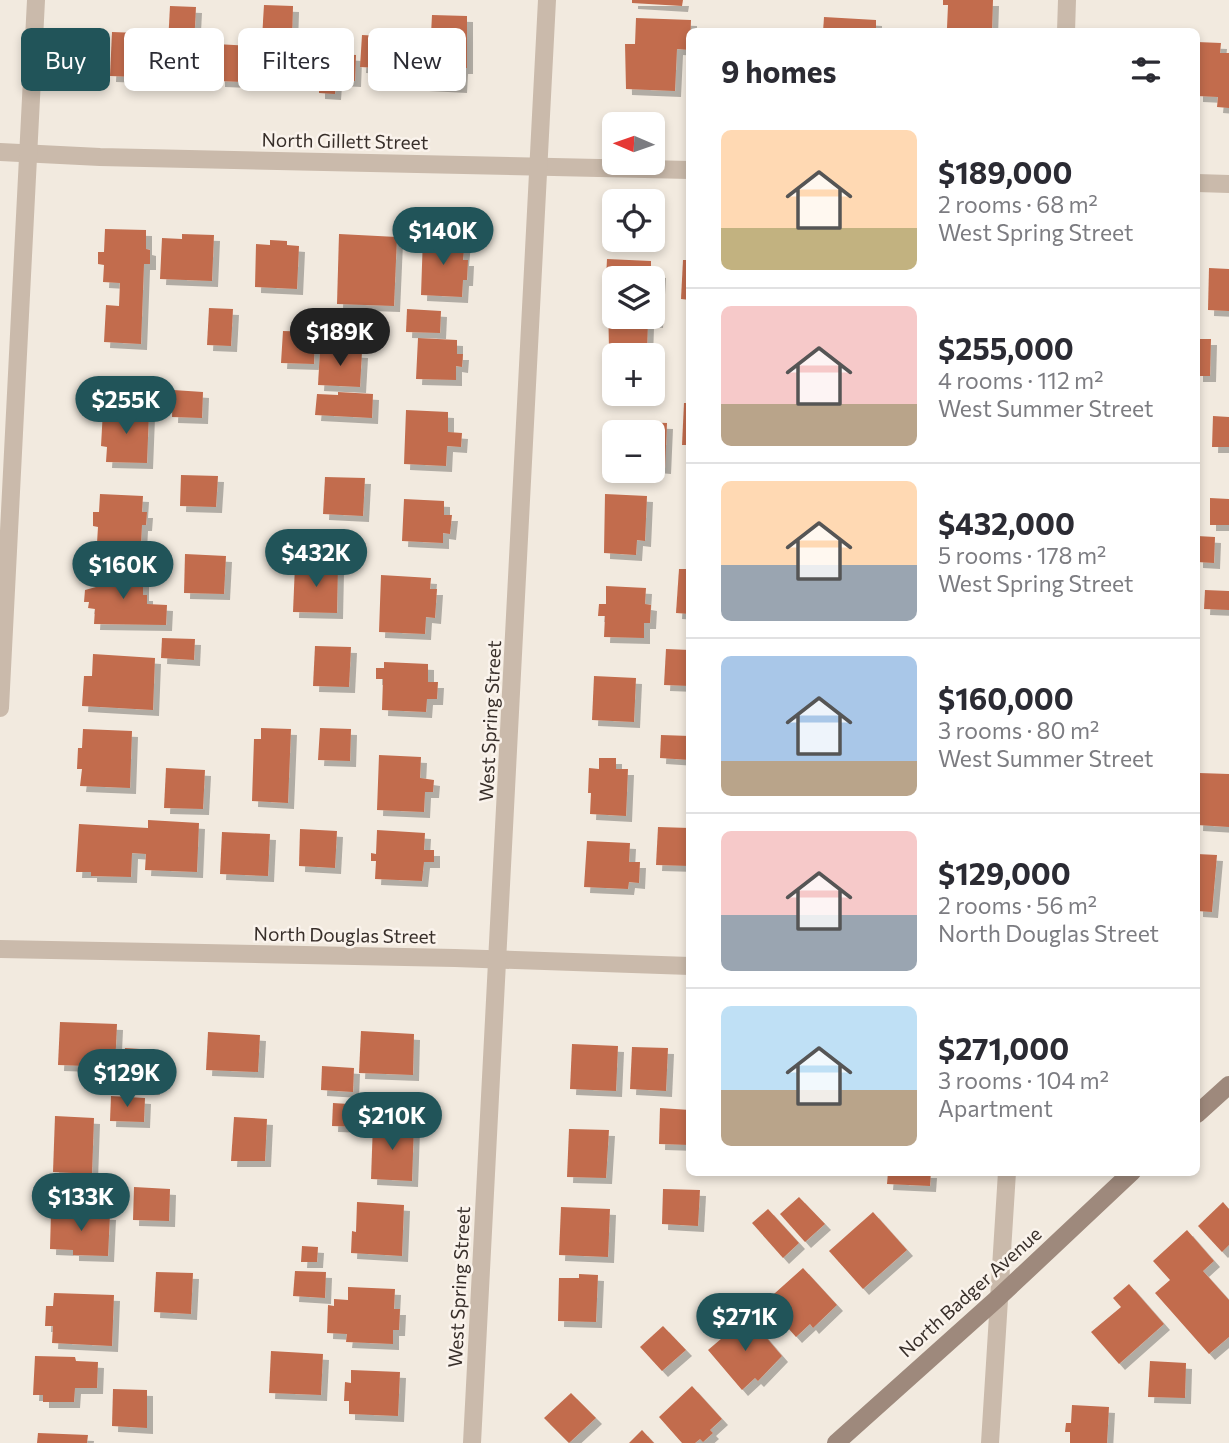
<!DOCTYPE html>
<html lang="en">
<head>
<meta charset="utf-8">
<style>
	:root { --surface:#fff; --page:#f2f2f3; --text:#2b2b33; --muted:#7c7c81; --line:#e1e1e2; --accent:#215459 }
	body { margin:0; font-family:Commissioner,sans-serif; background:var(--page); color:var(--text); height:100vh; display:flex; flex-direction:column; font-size:26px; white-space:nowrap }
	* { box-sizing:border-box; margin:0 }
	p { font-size:23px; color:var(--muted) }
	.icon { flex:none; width:38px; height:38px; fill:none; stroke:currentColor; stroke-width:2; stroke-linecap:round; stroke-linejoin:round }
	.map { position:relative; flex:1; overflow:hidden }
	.sheet { position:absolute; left:686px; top:28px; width:514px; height:1148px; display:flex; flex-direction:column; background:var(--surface); border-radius:10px; box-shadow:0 4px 10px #0003 }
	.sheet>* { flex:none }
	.banner { position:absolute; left:21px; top:28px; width:560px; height:63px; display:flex; gap:14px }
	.needle { width:46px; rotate:272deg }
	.fabs { position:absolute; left:602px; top:112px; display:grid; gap:14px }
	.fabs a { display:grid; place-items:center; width:63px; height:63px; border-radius:10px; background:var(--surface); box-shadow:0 4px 10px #0003; font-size:35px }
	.price { position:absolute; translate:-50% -60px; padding:0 16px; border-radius:24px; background:var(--accent); color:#fff; font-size:23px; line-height:46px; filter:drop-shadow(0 2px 4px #0008) }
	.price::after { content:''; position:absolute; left:50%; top:42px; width:21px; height:16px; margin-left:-10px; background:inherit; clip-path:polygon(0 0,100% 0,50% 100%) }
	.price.active { background:#222; color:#fff }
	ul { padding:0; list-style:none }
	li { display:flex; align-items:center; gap:21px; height:175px; padding:0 35px }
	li+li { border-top:2px solid var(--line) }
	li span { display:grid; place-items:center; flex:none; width:196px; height:140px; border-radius:10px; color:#555 }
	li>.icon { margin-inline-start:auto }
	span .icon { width:84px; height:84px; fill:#fffc; stroke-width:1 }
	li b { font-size:30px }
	h2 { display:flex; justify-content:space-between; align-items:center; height:84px; padding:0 35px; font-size:30px }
	.chip { padding:0 24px; border-radius:10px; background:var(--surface); box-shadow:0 4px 10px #0003; font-size:24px; line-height:63px }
	.chip.active { background:var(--accent); color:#fff }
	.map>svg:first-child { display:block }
	.building { fill:#c26c4d; fill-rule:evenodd; filter:url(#shadow) }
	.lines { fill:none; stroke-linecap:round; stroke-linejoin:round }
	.minor { stroke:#cabaab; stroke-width:18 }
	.secondary { stroke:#9e897c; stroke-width:18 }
	.labels { text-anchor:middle; stroke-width:5; stroke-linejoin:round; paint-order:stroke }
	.street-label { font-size:19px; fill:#382f2a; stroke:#faf3ec }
</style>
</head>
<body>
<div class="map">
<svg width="1229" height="1443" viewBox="0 0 1229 1443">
	<defs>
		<filter id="shadow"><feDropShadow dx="6" dy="6" stdDeviation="0" flood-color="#0004"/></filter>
	</defs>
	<rect width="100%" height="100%" fill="#f2eadf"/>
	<!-- building -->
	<g class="building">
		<path d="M632,0H683L682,6L632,3Z"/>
		<path d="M943,0H993L992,31L947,28L948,5H943Z"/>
		<path d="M264,5L293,6L292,40L262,38Z"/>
		<path d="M170,6L196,7L194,45L168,44Z"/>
		<path d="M432,15L467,16V68H462L461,87L423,85L425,34H431Z"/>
		<path d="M824,17L876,20V32H823Z"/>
		<path d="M636,18L691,20L690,50L677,49L675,91L626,89L625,44H635Z"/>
		<path d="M303,31L325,32L324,53L356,55L355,81L336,80L335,94L319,93V85L299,84Z"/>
		<path d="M112,32L165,34L163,78L110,76Z"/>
		<path d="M362,35L381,36L380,68L360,67Z"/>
		<path d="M1197,42L1221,43L1220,53H1229V108L1217,107L1218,97L1197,96Z"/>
		<path d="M216,44L270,47L269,83L219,81V74H214Z"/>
		<path d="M105,229L146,230V249L150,250V264H144L141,344L104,342L106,305L119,306L120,283L103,282L104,265L98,264V252H104Z"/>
		<path d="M182,234L214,235L212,281L160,279L162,238L182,239Z"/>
		<path d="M339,234L397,237L394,306L337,304Z"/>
		<path d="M423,236L465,238L463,260H468L467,280H463L462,297L421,295Z"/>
		<path d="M270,240L287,241V245L299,246L297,289L255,287L256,244L270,245Z"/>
		<path d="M607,259L651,261V271L660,272L657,322L648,321L647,352L609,351L608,299L605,298ZM614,278H653V317H614Z"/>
		<path d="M683,260H690V300L681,299Z"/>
		<path d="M1209,268L1229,269V311L1208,310Z"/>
		<path d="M209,308L233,309L231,346L207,345Z"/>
		<path d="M407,309L441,311L440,333L406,332Z"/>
		<path d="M283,331L315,332L314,364L281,363Z"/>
		<path d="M418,338L457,340V354H463L462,367L456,366V380L416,379Z"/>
		<path d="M1197,339H1211L1210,376H1197Z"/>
		<path d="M320,350L362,352L360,387L318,385Z"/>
		<path d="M173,390L203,392L202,418L172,417Z"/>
		<path d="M338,392L373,394L372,418L315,415L317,394L338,395Z"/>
		<path d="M684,403H690V445H682Z"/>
		<path d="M103,410L149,412L147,463L106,462L107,447L101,446Z"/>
		<path d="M406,410L448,412V432L462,433L461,447L447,446L446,466L404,464Z"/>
		<path d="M1213,416L1229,417V447H1212Z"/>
		<path d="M608,421L667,423L665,468L653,467V432H614V465H606Z"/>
		<path d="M181,475L218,476L216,507L180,506Z"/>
		<path d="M325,477L365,478L363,516L323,514Z"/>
		<path d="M100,494L143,496L142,512H147L146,525H142L141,544L97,543L98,527L93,526V512H99Z"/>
		<path d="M605,494L647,496L645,541L637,540L636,555L604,553Z"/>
		<path d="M1210,498L1229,499V525H1210Z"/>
		<path d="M404,499L444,501V515H452L450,534L443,533V543L402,541Z"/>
		<path d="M1197,536L1215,537L1214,563L1197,562Z"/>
		<path d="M185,554L226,556L224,594L184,593Z"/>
		<path d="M295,565L338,566L337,613L293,612Z"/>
		<path d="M679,569H690V614L676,613Z"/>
		<path d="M96,571L143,573V595H147V604L167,605L166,625L94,624L95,609L88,608L89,602H84L85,590L96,587Z"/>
		<path d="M381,575L431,578L430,589H437L435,618L426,617L425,634L379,632Z"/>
		<path d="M606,586L646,588L645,604L651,605L650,623H644V638L604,637L605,616H598L599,604H606Z"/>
		<path d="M1205,590L1229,591V610L1204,609Z"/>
		<path d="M162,638L195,639L194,660L161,658Z"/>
		<path d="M315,646L351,647L349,687L313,686Z"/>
		<path d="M666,649L690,650V686L664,685Z"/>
		<path d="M93,654L155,658L153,710L82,706L84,676H92Z"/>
		<path d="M384,662L428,664V682H438L437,699H427L426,712L382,710L383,679H376V668H384Z"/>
		<path d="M594,676L636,678L634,722L592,720Z"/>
		<path d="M261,728L291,729L288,803L252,801L254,739H261Z"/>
		<path d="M320,728L351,729L350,761L318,760Z"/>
		<path d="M83,729L132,731L130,788L80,786L82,769H77L78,748H82Z"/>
		<path d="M661,735L690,736V760L660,758Z"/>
		<path d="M379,755L421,757L420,778L434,780L433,792H425L424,812L377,810Z"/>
		<path d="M599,758H616V769H628L626,816L590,814L591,793H588L589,768L599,769Z"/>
		<path d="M166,768L205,770L203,809L164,808Z"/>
		<path d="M1199,773L1229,774V827L1197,825Z"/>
		<path d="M148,820L199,823L197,872L145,870L146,854L132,853L131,877L91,876V872H76L79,824L148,828Z"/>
		<path d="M658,827L690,828V866L656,865Z"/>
		<path d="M300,829L337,831L335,868L299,866Z"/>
		<path d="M377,830L425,833L424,850H434V862H424L422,881L375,879L376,861H371V853L376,854Z"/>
		<path d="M222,832L270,834L268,876L220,874Z"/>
		<path d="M587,841L630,843L629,862H640L639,883L629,882L628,889L584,887Z"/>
		<path d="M1197,854L1217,855L1212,912L1197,911Z"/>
		<path d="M60,1022L117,1024L115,1067L58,1065Z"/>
		<path d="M361,1031L414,1034L413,1075L359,1073Z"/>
		<path d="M208,1032L260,1035L258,1072L206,1070Z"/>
		<path d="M572,1044L618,1046L616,1091L570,1089Z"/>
		<path d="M632,1047L668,1048L666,1091L630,1089Z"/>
		<path d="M125,1048L155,1050L154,1089L123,1088Z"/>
		<path d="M322,1066L354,1068L353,1092L321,1090Z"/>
		<path d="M111,1096L145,1098L144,1122L110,1121Z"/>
		<path d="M333,1103L364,1105L363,1127L332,1126Z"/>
		<path d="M660,1108L690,1110V1145L659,1144Z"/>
		<path d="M55,1116L94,1118L92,1174L53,1172Z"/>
		<path d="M234,1117L267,1119L265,1161H231Z"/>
		<path d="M373,1123L414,1125L412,1181L371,1179Z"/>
		<path d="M569,1129L609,1130L606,1178L567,1177Z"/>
		<path d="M888,1172H931L930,1186L887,1184Z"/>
		<path d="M134,1187L170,1189L169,1221L133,1220Z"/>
		<path d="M663,1189L700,1190L698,1226L662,1224Z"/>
		<path d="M799,1197L825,1224L805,1242L780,1214Z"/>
		<path d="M357,1202L404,1205L402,1256L351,1253L352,1231L356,1232Z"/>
		<path d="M1223,1202L1229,1209V1245L1222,1252L1198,1226Z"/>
		<path d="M561,1207L610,1209L608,1257L559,1255Z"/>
		<path d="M768,1209L799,1243L783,1258L752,1223Z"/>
		<path d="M51,1212L110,1214L108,1256L73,1255V1250L50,1249Z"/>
		<path d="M873,1212L907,1250L863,1289L829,1251Z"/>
		<path d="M1187,1230L1214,1261L1203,1271L1229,1300V1337L1209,1354L1155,1293L1170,1280L1153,1261Z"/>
		<path d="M302,1246L318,1247L317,1262H301Z"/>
		<path d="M803,1268L837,1305L813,1328L810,1324L796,1337L765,1302Z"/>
		<path d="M295,1271L326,1272L325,1298L293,1296Z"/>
		<path d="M156,1272L193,1273L191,1314L154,1312Z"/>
		<path d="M579,1274L598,1275L596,1322L558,1321L559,1278H579Z"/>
		<path d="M1129,1284L1164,1324L1119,1364L1091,1332L1121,1307L1113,1298Z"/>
		<path d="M348,1287L395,1289L394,1309H400L399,1330H393V1344L346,1342L347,1334L327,1333L328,1305L334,1306V1299L348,1300Z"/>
		<path d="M54,1293L114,1295L112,1346L52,1343L53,1326H45L46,1306H53Z"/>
		<path d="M748,1316L782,1356L758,1381L755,1378L742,1390L708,1350Z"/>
		<path d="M663,1326L686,1350L662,1371L640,1347Z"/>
		<path d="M271,1351L323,1354L321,1395L269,1393Z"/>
		<path d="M35,1356L75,1357L76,1361L98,1362L97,1388H75L74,1402H43V1395H33Z"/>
		<path d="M1150,1361L1186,1363L1185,1398L1148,1397Z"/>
		<path d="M351,1370L400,1372L398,1416L349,1414V1401H344L345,1382L351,1383Z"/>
		<path d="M692,1386L722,1419L710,1430L713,1433L703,1442L700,1439L695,1443H682L659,1417Z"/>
		<path d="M113,1389L147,1390V1428L112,1426Z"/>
		<path d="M571,1393L596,1418L569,1443L544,1418Z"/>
		<path d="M1072,1405L1109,1407L1107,1443H1070V1432H1065L1066,1423H1071Z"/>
		<path d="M642,1430L654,1443H629Z"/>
		<path d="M38,1433L88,1435L87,1443H37Z"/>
	</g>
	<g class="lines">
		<!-- minor -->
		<g class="minor">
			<path d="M1066,32L1067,0"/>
			<path d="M0,152L100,157L690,170"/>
			<path d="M1197,183L1229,184"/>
			<path d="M0,708L36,0"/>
			<path d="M0,949L455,958L690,966"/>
			<path d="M472,1443L547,0"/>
			<path d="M990,1443L1007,1172"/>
		</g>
		<!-- secondary -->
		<g class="secondary">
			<path d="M1197,1114L1229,1085"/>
			<path d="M836,1443L999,1297L1132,1172"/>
		</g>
	</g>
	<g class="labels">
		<!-- street labels -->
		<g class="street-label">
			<text transform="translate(345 141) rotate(1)" y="7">North Gillett Street</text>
			<text transform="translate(490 721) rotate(-87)" y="7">West Spring Street</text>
			<text transform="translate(345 935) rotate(1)" y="7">North Douglas Street</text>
			<text transform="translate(459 1287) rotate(-87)" y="7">West Spring Street</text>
			<text transform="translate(970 1292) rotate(-42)" y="7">North Badger Avenue</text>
		</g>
	</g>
</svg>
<div class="fabs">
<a><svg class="needle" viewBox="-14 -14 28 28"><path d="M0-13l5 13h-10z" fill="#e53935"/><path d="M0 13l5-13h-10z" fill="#7c7c81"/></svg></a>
<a><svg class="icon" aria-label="locate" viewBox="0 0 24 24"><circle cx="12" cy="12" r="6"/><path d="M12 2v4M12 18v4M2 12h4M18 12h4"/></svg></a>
<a><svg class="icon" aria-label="layers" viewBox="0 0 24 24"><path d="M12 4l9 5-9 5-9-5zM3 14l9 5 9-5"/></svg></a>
<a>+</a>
<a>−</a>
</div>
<b class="price" style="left:443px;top:267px">$140K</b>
<b class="price active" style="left:340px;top:368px">$189K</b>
<b class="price" style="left:126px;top:436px">$255K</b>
<b class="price" style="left:316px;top:589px">$432K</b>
<b class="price" style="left:123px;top:601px">$160K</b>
<b class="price" style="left:127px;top:1109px">$129K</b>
<b class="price" style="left:392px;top:1152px">$210K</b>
<b class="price" style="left:81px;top:1233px">$133K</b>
<b class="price" style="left:745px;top:1353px">$271K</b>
<div class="banner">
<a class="chip active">Buy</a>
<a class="chip">Rent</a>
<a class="chip">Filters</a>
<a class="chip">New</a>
</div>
<section class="sheet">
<h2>9 homes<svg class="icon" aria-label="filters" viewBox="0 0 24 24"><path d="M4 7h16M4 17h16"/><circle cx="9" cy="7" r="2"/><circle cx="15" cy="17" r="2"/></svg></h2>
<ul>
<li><span style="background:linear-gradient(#ffd9b3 70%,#c2b280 0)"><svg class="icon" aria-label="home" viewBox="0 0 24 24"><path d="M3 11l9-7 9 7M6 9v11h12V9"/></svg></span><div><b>$189,000</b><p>2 rooms · 68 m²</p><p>West Spring Street</p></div></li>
<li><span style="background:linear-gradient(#f6c9c9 70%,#b9a48a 0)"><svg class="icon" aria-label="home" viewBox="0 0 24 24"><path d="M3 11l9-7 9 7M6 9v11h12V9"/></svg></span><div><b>$255,000</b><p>4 rooms · 112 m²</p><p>West Summer Street</p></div></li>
<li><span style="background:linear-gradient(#ffd9b3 60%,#9aa5b1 0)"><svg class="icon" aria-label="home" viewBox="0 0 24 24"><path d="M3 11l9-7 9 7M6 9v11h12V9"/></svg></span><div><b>$432,000</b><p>5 rooms · 178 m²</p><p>West Spring Street</p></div></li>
<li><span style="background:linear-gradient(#a9c7e8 75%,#b9a48a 0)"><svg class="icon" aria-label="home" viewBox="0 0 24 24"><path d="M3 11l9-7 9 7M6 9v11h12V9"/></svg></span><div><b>$160,000</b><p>3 rooms · 80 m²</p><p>West Summer Street</p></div></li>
<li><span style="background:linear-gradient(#f6c9c9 60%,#9aa5b1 0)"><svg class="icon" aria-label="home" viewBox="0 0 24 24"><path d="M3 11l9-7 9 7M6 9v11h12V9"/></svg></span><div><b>$129,000</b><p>2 rooms · 56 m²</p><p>North Douglas Street</p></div></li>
<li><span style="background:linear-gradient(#bfe0f5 60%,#b9a48a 0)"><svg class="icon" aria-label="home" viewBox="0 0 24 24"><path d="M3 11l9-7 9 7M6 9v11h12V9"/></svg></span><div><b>$271,000</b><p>3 rooms · 104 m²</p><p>Apartment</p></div></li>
</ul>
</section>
</div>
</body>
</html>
